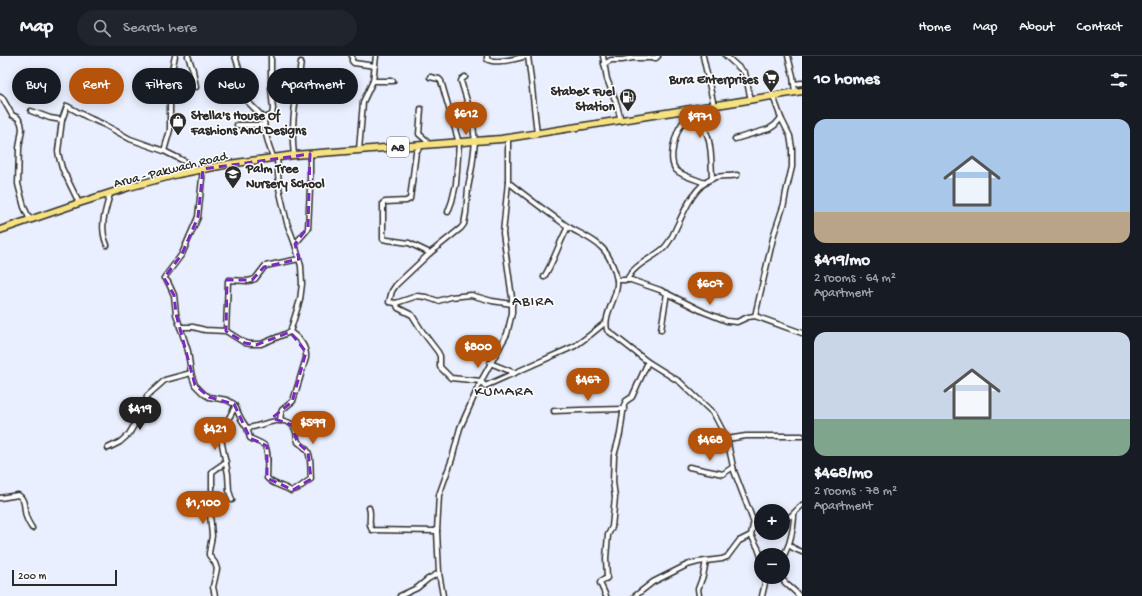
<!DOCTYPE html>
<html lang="en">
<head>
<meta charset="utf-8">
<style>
	:root { --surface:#171b24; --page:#20242c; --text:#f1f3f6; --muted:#9ea1a6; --line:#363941; --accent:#b45309 }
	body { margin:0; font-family:"Gochi Hand",sans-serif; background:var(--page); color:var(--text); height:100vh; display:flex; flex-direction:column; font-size:15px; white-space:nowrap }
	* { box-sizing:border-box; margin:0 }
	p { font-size:13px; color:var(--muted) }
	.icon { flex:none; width:22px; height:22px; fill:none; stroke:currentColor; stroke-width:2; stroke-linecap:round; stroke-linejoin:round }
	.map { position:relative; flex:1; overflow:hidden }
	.sheet { display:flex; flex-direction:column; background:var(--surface); width:340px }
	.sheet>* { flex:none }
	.guide { position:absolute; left:12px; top:12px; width:380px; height:36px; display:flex; gap:8px }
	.controls { position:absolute; left:754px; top:448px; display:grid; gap:8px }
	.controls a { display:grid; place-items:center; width:36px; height:36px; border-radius:50%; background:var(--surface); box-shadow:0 2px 10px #0003; font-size:20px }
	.scale { position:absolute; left:12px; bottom:10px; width:105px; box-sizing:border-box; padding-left:4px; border:2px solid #2b2b2b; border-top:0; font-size:11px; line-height:14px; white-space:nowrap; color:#2b2b2b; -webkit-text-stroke:3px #fff; paint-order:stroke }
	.price { position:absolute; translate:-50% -34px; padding:0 9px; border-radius:14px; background:var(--accent); color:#fff; font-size:13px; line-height:26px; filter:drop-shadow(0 1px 2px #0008) }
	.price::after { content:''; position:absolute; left:50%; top:24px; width:12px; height:9px; margin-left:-6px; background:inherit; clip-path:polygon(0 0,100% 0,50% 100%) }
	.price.current { background:#222; color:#fff }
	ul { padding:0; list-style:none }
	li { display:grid; align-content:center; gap:8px; height:212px; padding:0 12px }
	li+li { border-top:1px solid var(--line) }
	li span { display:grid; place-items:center; height:124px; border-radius:12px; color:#555 }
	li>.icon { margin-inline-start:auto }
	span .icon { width:72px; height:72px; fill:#fffc; stroke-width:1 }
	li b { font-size:17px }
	h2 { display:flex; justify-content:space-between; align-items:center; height:48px; padding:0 12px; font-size:17px }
	.chip { padding:0 14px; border-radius:18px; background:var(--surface); box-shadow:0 2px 10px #0003; font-size:14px; line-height:36px }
	.chip.current { background:var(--accent); color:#fff }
	header { display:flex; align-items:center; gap:24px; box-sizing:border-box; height:56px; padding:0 20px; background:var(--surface); border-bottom:1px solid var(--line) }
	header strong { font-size:19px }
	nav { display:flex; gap:22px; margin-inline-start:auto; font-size:14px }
	.search { width:280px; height:36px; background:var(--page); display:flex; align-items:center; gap:10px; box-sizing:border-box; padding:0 14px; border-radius:22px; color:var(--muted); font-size:15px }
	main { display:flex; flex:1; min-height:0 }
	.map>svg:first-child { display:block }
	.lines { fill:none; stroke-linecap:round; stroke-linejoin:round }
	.street-casing { stroke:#2b2b2b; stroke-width:7 }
	.primary-casing { stroke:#2b2b2b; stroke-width:9 }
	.street { stroke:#fff; stroke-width:4 }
	.primary { stroke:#f7e281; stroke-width:6 }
	.marked { fill:none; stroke:#7b2cbf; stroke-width:3; stroke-dasharray:8 5; stroke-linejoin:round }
	.labels { text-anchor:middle; stroke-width:3; stroke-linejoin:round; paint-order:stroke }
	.shield { fill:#fff; stroke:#6b6b6b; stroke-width:1 }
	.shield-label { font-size:12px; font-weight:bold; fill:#2b2b2b }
	.poi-label { font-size:13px; font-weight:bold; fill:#2b2b2b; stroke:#fff; text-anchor:end }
	.street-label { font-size:13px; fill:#2b2b2b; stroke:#fff }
	.quarter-label { font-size:15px; letter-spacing:1px; fill:#2b2b2b; stroke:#fff }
</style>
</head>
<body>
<header>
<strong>Map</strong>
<div class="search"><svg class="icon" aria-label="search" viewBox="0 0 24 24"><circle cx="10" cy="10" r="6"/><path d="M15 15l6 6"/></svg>Search here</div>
<nav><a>Home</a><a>Map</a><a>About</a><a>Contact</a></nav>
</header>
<main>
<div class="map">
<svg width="802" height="540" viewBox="0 0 802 540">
	<rect width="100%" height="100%" fill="#e9effe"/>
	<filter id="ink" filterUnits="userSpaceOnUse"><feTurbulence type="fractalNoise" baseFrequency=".025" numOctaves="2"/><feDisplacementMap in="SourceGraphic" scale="8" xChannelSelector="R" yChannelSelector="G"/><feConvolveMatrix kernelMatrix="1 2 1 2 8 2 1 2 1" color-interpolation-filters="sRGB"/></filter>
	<g filter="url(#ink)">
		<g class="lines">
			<!-- street casing -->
			<g class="street-casing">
				<g id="street">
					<path d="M175,0L170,23V74L164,95L188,107L194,114"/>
					<path d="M188,0L193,14L196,31"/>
					<path d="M235,0L242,22L246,44L264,62"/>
					<path d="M271,0V32L273,53L272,59L264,62C264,76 268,88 273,101"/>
					<path d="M352,0V5L354,7L375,10"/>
					<path d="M487,0V3C496,9 517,2 528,0"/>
					<path d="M528,0L532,32L537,78"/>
					<path d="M603,0L607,23L617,49L621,65"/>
					<path d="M703,0L714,50"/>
					<path d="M726,0L745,17L751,44"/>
					<path d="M788,0L793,20L795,36"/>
					<path d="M604,8L611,4H622L633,2H656L658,0"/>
					<path d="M430,21L439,23L441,25L459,87L456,128L452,145L448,156"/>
					<path d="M465,21L462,23L461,25L472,61L475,86L472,111L468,132L466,157L464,168L461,172L430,197L396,229L392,235L389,246L396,247L417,240L426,241L438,245L451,241L471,239L492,245L512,248"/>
					<path d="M373,25H393"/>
					<path d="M794,28L802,27"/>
					<path d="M217,30L242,22"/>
					<path d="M0,41L3,43L12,59L18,62L21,67L22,73L19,92L18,128L24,151L30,164"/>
					<path d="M421,53L419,78L426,84L428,89"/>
					<path d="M31,55L50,62L62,64"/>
					<path d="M681,55L685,64C714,61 711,103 712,123"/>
					<path d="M685,64C676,73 667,103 676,114C682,120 698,124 705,127"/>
					<path d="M237,69H264"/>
					<path d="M735,83L769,73L775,69L781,62"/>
					<path d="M421,90L416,96L410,143L406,145L385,146L383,147V183L388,184L409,187L430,197"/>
					<path d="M359,94L363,46L373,25L376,0"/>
					<path d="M294,99C290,68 297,37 301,6"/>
					<path d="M277,101L279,132L287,167L295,188L301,210L302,228L300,244L290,276"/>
					<path d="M203,113L198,161L182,198L164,222L168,226L174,239L176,258L188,295L191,317L195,329L204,338L209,341L227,344L234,348L241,363L247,372L250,382C255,385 261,386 265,390C269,394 267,416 267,422C274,430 283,429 291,435L297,433L311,423C310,415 312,398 306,393C304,390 300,388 298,386C296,381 297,376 294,371C284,357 260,371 247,372"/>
					<path d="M508,126C527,141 547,156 567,170C578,177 592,182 601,191C609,198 615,213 617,224C619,241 603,256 607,274L648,306L680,326L714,358L727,383L734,415L754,467H761"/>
					<path d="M79,147L62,112L59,101L58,95L62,64L67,50L89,62L105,69L130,83L164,95"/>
					<path d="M295,188L308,173L310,132V98"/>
					<path d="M107,189C99,171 105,156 110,138"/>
					<path d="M544,221C554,205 559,187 568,171"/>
					<path d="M617,224H631L660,234L704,256L727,265L737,266L748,261L755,260L802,277"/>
					<path d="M627,224C634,208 652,203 664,192C671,185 674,176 678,168C686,151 695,130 713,122C721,119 729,121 737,119"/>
					<path d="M396,247L398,252L412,259L422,275L438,296L440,300V311L451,322L481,325L485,330L575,290L590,279L606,266"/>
					<path d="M755,260L774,178L784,148L786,136L792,111V92L790,80L781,62L773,40"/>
					<path d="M180,271H193L205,274L226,275L245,287L251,288H261L290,276"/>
					<path d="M661,274L667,237"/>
					<path d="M226,275L228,225L229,224L248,225L252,224L255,223L265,210L299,203"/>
					<path d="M490,307L515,317"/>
					<path d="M554,355L580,354L624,353"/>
					<path d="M280,365L281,357L282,354L293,345L306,302C307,291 299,282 290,276"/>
					<path d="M727,383L746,380H802"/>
					<path d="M108,392L120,386L129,378L136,366L145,356L147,340L165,324L191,317"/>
					<path d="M689,411L723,418L733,411"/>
					<path d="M0,442L18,439C27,444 23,455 27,463C28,466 30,469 32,472"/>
					<path d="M232,444L229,435L228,418L220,378L235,351"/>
					<path d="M369,452C372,459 367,467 372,474L437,475"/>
					<path d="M783,463L791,460L802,449"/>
					<path d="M751,479L758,492L761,501"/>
					<path d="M789,489L793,492L802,496"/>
					<path d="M783,504C784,498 787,493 789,488C792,478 794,468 794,458"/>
					<path d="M781,521C786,530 793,532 799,540"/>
					<path d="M215,540L213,531L217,513L215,507L209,499V497L212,480L210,458L212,444V417L213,415L226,406"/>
					<path d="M400,540L417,532L428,523L439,517"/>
					<path d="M443,540L439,517L437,475L439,439L452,403L460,372L481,325L507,278L512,257V242L503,177L508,126V82"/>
					<path d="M606,540L600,527L601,525L607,522L606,502L608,479L612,471L615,441L613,426L614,400L620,378L624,349L626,345L632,341L648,306"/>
					<path d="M635,540L653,526L687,509L698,506L722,503L727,501L739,485L751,479L753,469L754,467"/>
					<path d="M699,540L698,533L703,520L706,505"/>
					<path d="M762,540L766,523L771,521"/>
				</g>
			</g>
			<!-- primary casing -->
			<g class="primary-casing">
				<path id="primary" d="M0,174L79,147L129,131L178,118L229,108L294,99L501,83L742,45L802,35"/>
			</g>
			<!-- street -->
			<use href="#street" class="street"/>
			<!-- primary -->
			<use href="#primary" class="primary"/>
		</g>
	</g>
	<!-- marked area -->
	<path class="marked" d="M310,98L308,171L295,188L299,203L264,211L252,224H227L226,275L245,287L256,289L290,276L306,296L292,346L272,362L292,369L297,386L308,396L311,423L293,434L267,422V390L250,382L234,348L209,341L195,329L176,258L174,239L164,222L182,198L198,161L203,113Z"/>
	<!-- icons -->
	<defs>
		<g id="supermarket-pin" transform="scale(0.9)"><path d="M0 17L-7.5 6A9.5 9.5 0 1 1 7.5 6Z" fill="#2b2b2b" stroke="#fff"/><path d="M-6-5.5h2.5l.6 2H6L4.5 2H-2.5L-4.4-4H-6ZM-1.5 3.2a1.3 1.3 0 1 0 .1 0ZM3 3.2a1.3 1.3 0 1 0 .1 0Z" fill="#fff"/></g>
		<g id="fuel-pin" transform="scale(0.9)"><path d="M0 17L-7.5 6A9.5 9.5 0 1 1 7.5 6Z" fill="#2b2b2b" stroke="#fff"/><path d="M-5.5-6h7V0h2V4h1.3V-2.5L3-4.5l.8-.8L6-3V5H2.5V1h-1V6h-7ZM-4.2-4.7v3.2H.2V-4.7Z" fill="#fff"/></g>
		<g id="shop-pin" transform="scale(0.9)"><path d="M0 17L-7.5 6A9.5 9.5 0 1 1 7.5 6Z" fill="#2b2b2b" stroke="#fff"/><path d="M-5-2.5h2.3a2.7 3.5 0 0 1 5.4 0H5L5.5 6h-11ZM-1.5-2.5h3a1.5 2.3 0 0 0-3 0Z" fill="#fff"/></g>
		<g id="school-pin" transform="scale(0.9)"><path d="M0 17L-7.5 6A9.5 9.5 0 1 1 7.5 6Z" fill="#2b2b2b" stroke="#fff"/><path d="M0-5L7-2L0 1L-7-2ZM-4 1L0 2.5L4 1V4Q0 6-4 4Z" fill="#fff"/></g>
	</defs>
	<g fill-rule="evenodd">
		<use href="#supermarket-pin" x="771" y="22"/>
		<use href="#fuel-pin" x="628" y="41"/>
		<use href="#shop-pin" x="178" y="65"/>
		<use href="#school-pin" x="233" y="118"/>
	</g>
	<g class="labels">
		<!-- shield labels -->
		<rect class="shield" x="387" y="81" width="22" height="20" rx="3"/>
		<g class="shield-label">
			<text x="398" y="95">A8</text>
		</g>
		<!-- poi labels -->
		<g class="poi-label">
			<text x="758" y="27">Bura Enterprises</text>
			<text x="615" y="39">Stabex Fuel<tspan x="615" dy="15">Station</tspan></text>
			<text x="191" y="63" text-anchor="start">Stella's House Of<tspan x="191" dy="15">Fashions And Designs</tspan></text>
			<text x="246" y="116" text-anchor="start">Palm Tree<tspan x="246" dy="15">Nursery School</tspan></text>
		</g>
		<!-- street labels -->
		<g class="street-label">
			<text transform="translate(170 112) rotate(-14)" y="5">Arua - Pakwach Road</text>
		</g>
		<!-- quarter labels -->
		<g class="quarter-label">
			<text x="533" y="249">ABIRA</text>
			<text x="504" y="339">KUMARA</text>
		</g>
	</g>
</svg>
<div class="controls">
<a>+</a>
<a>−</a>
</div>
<div class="scale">200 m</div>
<b class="price" style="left:466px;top:80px">$612</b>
<b class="price" style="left:700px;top:83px">$971</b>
<b class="price" style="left:710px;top:250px">$607</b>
<b class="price" style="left:478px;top:313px">$800</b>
<b class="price" style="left:588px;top:346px">$467</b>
<b class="price current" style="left:140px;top:375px">$419</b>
<b class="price" style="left:313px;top:389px">$599</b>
<b class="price" style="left:215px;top:395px">$421</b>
<b class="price" style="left:710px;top:406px">$468</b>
<b class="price" style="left:203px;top:469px">$1,100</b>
<div class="guide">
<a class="chip">Buy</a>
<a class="chip current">Rent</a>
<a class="chip">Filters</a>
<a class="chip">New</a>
<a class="chip">Apartment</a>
</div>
</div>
<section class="sheet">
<h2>10 homes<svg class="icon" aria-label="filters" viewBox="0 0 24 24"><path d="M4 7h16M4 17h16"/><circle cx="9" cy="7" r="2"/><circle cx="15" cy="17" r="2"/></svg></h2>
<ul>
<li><span style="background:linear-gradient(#a9c7e8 75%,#b9a48a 0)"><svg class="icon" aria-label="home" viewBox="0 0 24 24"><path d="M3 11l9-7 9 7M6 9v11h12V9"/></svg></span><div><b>$419/mo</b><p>2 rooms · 64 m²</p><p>Apartment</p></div></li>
<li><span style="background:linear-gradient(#c9d6e8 70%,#7fa58c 0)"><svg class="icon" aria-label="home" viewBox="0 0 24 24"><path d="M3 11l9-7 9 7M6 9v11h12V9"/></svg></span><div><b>$468/mo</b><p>2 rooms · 78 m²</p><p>Apartment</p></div></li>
</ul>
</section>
</main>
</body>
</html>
